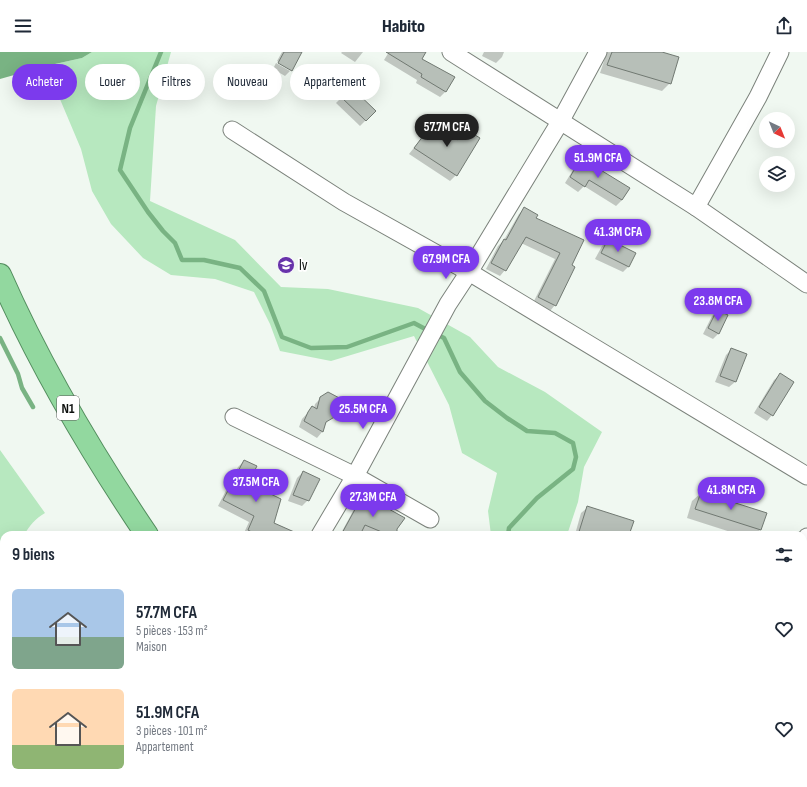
<!DOCTYPE html>
<html lang="fr">
<head>
<meta charset="utf-8">
<style>
	:root { --surface:#fff; --page:#f2f2f3; --text:#1f2937; --muted:#747a83; --accent:#7c3aed }
	body { margin:0; font-family:"Sofia Sans Condensed",sans-serif; background:var(--page); color:var(--text); height:100vh; display:flex; flex-direction:column; font-size:15px; white-space:nowrap }
	* { box-sizing:border-box; margin:0 }
	p { font-size:13px; color:var(--muted) }
	.icon { flex:none; width:22px; height:22px; fill:none; stroke:currentColor; stroke-width:2; stroke-linecap:round; stroke-linejoin:round }
	.map { position:relative; flex:1; overflow:hidden }
	.panel { position:absolute; left:0px; top:479px; width:807px; height:256px; display:flex; flex-direction:column; background:var(--surface); border-radius:12px 12px 0 0; box-shadow:0 4px 16px #0002 }
	.panel>* { flex:none }
	.hud { position:absolute; left:12px; top:12px; width:400px; height:36px; display:flex; gap:8px }
	.needle { width:26px; rotate:137deg }
	.fabs { position:absolute; left:759px; top:60px; display:grid; gap:8px }
	.fabs a { display:grid; place-items:center; width:36px; height:36px; border-radius:50%; background:var(--surface); box-shadow:0 4px 16px #0002; font-size:20px }
	.price { position:absolute; translate:-50% -34px; padding:0 9px; border-radius:14px; background:var(--accent); color:#fff; font-size:13px; line-height:26px; filter:drop-shadow(0 1px 2px #0008) }
	.price::after { content:''; position:absolute; left:50%; top:24px; width:12px; height:9px; margin-left:-6px; background:inherit; clip-path:polygon(0 0,100% 0,50% 100%) }
	.price.active { background:#222; color:#fff }
	ul { padding:0; list-style:none }
	li { display:flex; align-items:center; gap:12px; height:100px; padding:0 12px }
	li span { display:grid; place-items:center; flex:none; width:112px; height:80px; border-radius:6px; color:#555 }
	li>.icon { margin-inline-start:auto }
	span .icon { width:48px; height:48px; fill:#fffc; stroke-width:1 }
	li b { font-size:17px }
	h2 { display:flex; justify-content:space-between; align-items:center; height:48px; padding:0 12px; font-size:17px }
	.tag { padding:0 14px; border-radius:18px; background:var(--surface); box-shadow:0 4px 16px #0002; font-size:14px; line-height:36px }
	.tag.active { background:var(--accent); color:#fff }
	header { display:flex; justify-content:space-between; align-items:center; height:52px; padding:0 12px; background:var(--surface); font-size:18px; font-weight:800 }
	.map>svg:first-child { display:block }
	.green { fill:#b7e8bf }
	.water { fill:#79b383 }
	.shadow { fill:#0003 }
	.lines { fill:none; stroke-linecap:round; stroke-linejoin:round }
	.stream { stroke:#79b383; stroke-width:4.5 }
	.building { fill:#b7bfb8; stroke:#717972 }
	.minor-casing { stroke:#7b827b; stroke-width:19 }
	.trunk-casing { stroke:#528c5d; stroke-width:24 }
	.minor { stroke:#fff; stroke-width:17 }
	.trunk { stroke:#92d89f; stroke-width:22 }
	.labels { text-anchor:middle; stroke-width:3.5; stroke-linejoin:round; paint-order:stroke }
	.shield { fill:#fff; stroke:#565857; stroke-width:1 }
	.shield-label { font-size:14px; font-weight:bold; fill:#0e110f }
	.poi-label { font-size:15px; fill:#0e110f; stroke:#fff; text-anchor:start }
</style>
</head>
<body>
<header><svg class="icon" aria-label="menu" viewBox="0 0 24 24"><path d="M4 6h16M4 12h16M4 18h16"/></svg>Habito<svg class="icon" aria-label="share" viewBox="0 0 24 24"><path d="M12 15V3M7 8l5-5 5 5M5 13v7h14v-7"/></svg></header>
<div class="map">
<svg width="807" height="735" viewBox="0 0 807 735">
	<rect width="100%" height="100%" fill="#f0f8f1"/>
	<!-- green -->
	<g class="green">
		<path d="M92,0H171L156,54L150,149L235,188L281,235L328,237L418,256L470,285L498,315L545,340L602,380L584,415L578,450L567,483H491L488,459L497,421L462,401L449,353L414,284L331,309L280,299L270,272L254,240L215,227L171,223L143,206L111,172L92,139L81,97L46,14L82,6Z"/>
		<path d="M0,398L45,461C35,467 30,473 24,483H4V504L0,507Z"/>
		<path d="M529,731H601L600,735H529Z"/>
	</g>
	<!-- water -->
	<path class="water" d="M0,0H92L82,6L46,14L0,27Z"/>
	<!-- shadow -->
	<g class="shadow">
		<path d="M282,0H301L291,18V17L277,9Z"/>
		<path d="M342,0H363L355,10L341,1Z"/>
		<path d="M389,0H420L421,7L446,39L440,45L416,31L417,28L384,8Z"/>
		<path d="M484,0H504L502,5L496,11L482,4Z"/>
		<path d="M607,0H659L670,31L662,39L600,21Z"/>
		<path d="M276,11L290,19L285,24L273,17Z"/>
		<path d="M351,36L375,59L360,74L336,51Z"/>
		<path d="M433,72L457,89L466,78L479,87L456,123L450,129L409,102Z"/>
		<path d="M582,107L629,137L622,148L616,154L584,134L578,140L565,131L576,113Z"/>
		<path d="M525,156L535,167L571,214L555,253L550,259L533,251L555,207L521,191L505,218L500,224L486,217L498,194L504,188L519,162Z"/>
		<path d="M608,188L628,215L623,220L595,207L602,194Z"/>
		<path d="M718,259L719,281L713,287L703,282L712,264Z"/>
		<path d="M732,297L746,302L735,330L729,335L715,330L726,303Z"/>
		<path d="M780,323L772,363L767,369L754,361L774,328Z"/>
		<path d="M321,346L339,355L337,362L333,366V364L321,372L323,373L331,368L325,372L322,380L317,386L299,375L302,367L313,355L314,356L315,352Z"/>
		<path d="M244,409L247,431L280,483H243L249,470L218,454L238,415Z"/>
		<path d="M303,420L308,448L302,454L288,449L297,426Z"/>
		<path d="M701,441L766,461L760,478L755,483H740L687,466L692,449Z"/>
		<path d="M364,442L376,451L396,477V483H340L359,448Z"/>
		<path d="M587,456L628,483H590L576,479L581,461Z"/>
		<path d="M570,481L580,483H568Z"/>
		<path d="M803,572L807,573V585L806,592L803,594Z"/>
		<path d="M212,731H270L271,732L268,735H213L210,732Z"/>
		<path d="M440,731H446L444,734Z"/>
		<path d="M473,731H507L513,735H480Z"/>
		<path d="M782,731H802L801,735H781Z"/>
	</g>
	<g class="lines">
		<!-- stream -->
		<g class="stream">
			<path d="M161,0L130,76L120,118L148,160L163,179L175,191L182,208H204L240,216L264,239L282,285L311,296L347,295L414,271L429,279"/>
			<path d="M436,282L444,286L460,320L485,349L507,366L527,379L555,381L573,391L576,405L573,417L537,446L509,476L508,483"/>
			<path d="M0,286L18,322L22,336L33,355"/>
			<path d="M557,735L558,731"/>
		</g>
	</g>
	<!-- building -->
	<g class="building">
		<path d="M284,0H302L292,19L278,11Z"/>
		<path d="M386,0H426L422,7L455,25L446,40L421,25L422,22Z"/>
		<path d="M612,0H662L679,5L671,32L607,13Z"/>
		<path d="M351,35L376,59L366,69L341,45Z"/>
		<path d="M433,71L440,73L458,88L465,77L480,86L457,124L414,96Z"/>
		<path d="M581,106L630,136L622,148L589,128L585,135L570,125Z"/>
		<path d="M524,155L538,163L536,166L584,188L572,213L575,215L556,254L538,245L560,201L526,185L506,219L491,211L504,187L506,188Z"/>
		<path d="M608,187L636,201L629,215L601,201Z"/>
		<path d="M717,258L728,263L719,282L708,276Z"/>
		<path d="M731,296L747,302L736,330L720,324Z"/>
		<path d="M780,321L794,330L773,364L759,355Z"/>
		<path d="M328,340L345,349L340,355L338,363L326,370L323,380L304,369L308,360L312,354L317,357L320,345Z"/>
		<path d="M244,408L257,414L248,431L281,447L274,471L301,483H257L248,478L254,464L223,448Z"/>
		<path d="M303,419L320,427L309,449L293,443Z"/>
		<path d="M701,440L767,461L761,478L695,457Z"/>
		<path d="M364,441L379,449L378,451L405,466L397,477V483H389L365,473L360,483H341Z"/>
		<path d="M587,454L634,469L629,483H578Z"/>
	</g>
	<g class="lines">
		<!-- minor casing -->
		<g class="minor-casing">
			<g id="minor">
				<path d="M451,0L696,155L807,232"/>
				<path d="M232,78L344,150L469,220L807,424"/>
				<path d="M696,155L758,45L780,0"/>
				<path d="M234,365L355,424L430,467"/>
				<path d="M320,483L355,424L448,252L469,220L560,70L598,0"/>
				<path d="M803,492L807,485"/>
				<path d="M0,642L4,644"/>
				<path d="M130,735L133,731"/>
				<path d="M665,735L667,731"/>
			</g>
		</g>
		<!-- trunk casing -->
		<g class="trunk-casing">
			<g id="trunk">
				<path d="M0,223C40,314 91,400 147,483"/>
				<path d="M353,731L356,735"/>
			</g>
		</g>
		<!-- minor -->
		<use href="#minor" class="minor"/>
		<!-- trunk -->
		<use href="#trunk" class="trunk"/>
	</g>
	<!-- icons -->
	<defs>
		<g id="school-disc" transform="scale(0.9)"><circle r="9.5" fill="#6733aa" stroke="#fff"/><path d="M0-5L7-2L0 1L-7-2ZM-4 1L0 2.5L4 1V4Q0 6-4 4Z" fill="#fff"/></g>
	</defs>
	<g fill-rule="evenodd">
		<use href="#school-disc" x="286" y="213"/>
	</g>
	<g class="labels">
		<!-- shield labels -->
		<rect class="shield" x="57" y="344" width="22" height="24" rx="3"/>
		<g class="shield-label">
			<text x="68" y="361">N1</text>
		</g>
		<!-- poi labels -->
		<g class="poi-label">
			<text x="299" y="218">lv</text>
		</g>
	</g>
</svg>
<div class="fabs">
<a><svg class="needle" viewBox="-14 -14 28 28"><path d="M0-13l5 13h-10z" fill="#e53935"/><path d="M0 13l5-13h-10z" fill="#747a83"/></svg></a>
<a><svg class="icon" aria-label="layers" viewBox="0 0 24 24"><path d="M12 4l9 5-9 5-9-5zM3 14l9 5 9-5"/></svg></a>
</div>
<b class="price active" style="left:447px;top:96px">57.7M CFA</b>
<b class="price" style="left:598px;top:127px">51.9M CFA</b>
<b class="price" style="left:618px;top:201px">41.3M CFA</b>
<b class="price" style="left:446px;top:228px">67.9M CFA</b>
<b class="price" style="left:718px;top:270px">23.8M CFA</b>
<b class="price" style="left:363px;top:378px">25.5M CFA</b>
<b class="price" style="left:256px;top:451px">37.5M CFA</b>
<b class="price" style="left:731px;top:459px">41.8M CFA</b>
<b class="price" style="left:373px;top:466px">27.3M CFA</b>
<div class="hud">
<a class="tag active">Acheter</a>
<a class="tag">Louer</a>
<a class="tag">Filtres</a>
<a class="tag">Nouveau</a>
<a class="tag">Appartement</a>
</div>
<section class="panel">
<h2>9 biens<svg class="icon" aria-label="filters" viewBox="0 0 24 24"><path d="M4 7h16M4 17h16"/><circle cx="9" cy="7" r="2"/><circle cx="15" cy="17" r="2"/></svg></h2>
<ul>
<li><span style="background:linear-gradient(#a9c7e8 60%,#7fa58c 0)"><svg class="icon" aria-label="home" viewBox="0 0 24 24"><path d="M3 11l9-7 9 7M6 9v11h12V9"/></svg></span><div><b>57.7M CFA</b><p>5 pièces · 153 m²</p><p>Maison</p></div><svg class="icon" aria-label="heart" viewBox="0 0 24 24"><path d="M12 20l-8-8c-3-5 5-10 8-4 3-6 11-1 8 4z"/></svg></li>
<li><span style="background:linear-gradient(#ffd9b3 70%,#8fb573 0)"><svg class="icon" aria-label="home" viewBox="0 0 24 24"><path d="M3 11l9-7 9 7M6 9v11h12V9"/></svg></span><div><b>51.9M CFA</b><p>3 pièces · 101 m²</p><p>Appartement</p></div><svg class="icon" aria-label="heart" viewBox="0 0 24 24"><path d="M12 20l-8-8c-3-5 5-10 8-4 3-6 11-1 8 4z"/></svg></li>
</ul>
</section>
</div>
</body>
</html>
